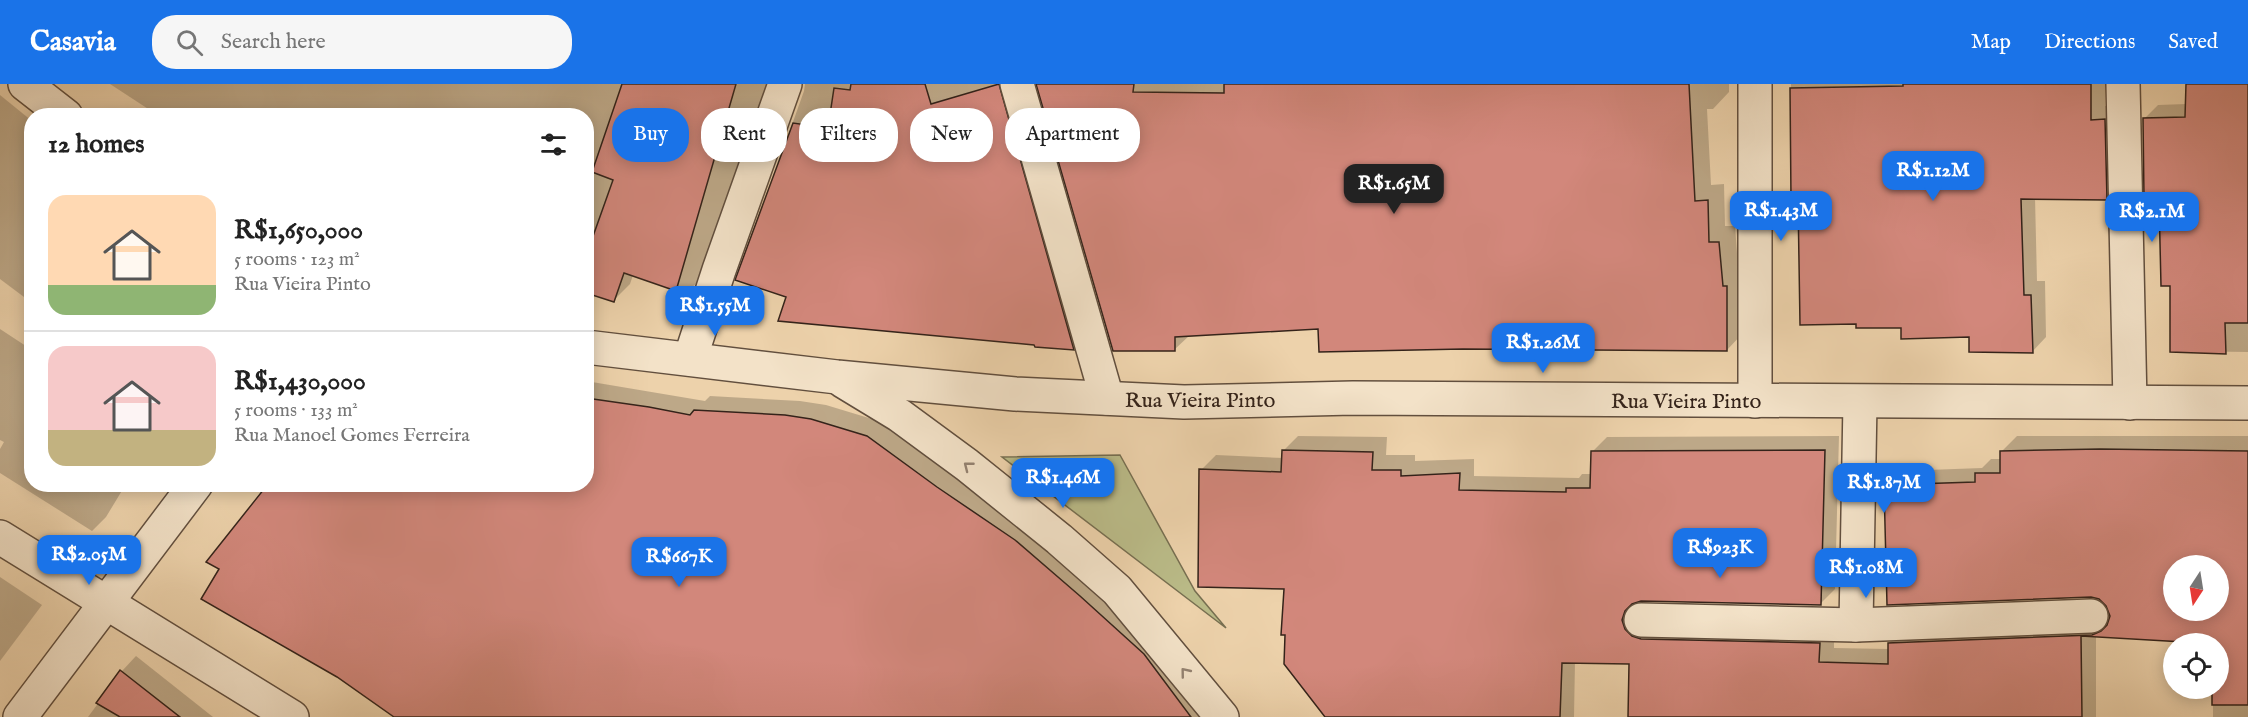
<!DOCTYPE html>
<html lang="en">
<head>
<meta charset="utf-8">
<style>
	:root { --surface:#fff; --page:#f6f6f6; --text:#222; --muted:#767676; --line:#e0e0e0; --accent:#1a73e8 }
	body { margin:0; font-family:"IM FELL English",serif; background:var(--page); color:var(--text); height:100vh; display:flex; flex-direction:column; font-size:22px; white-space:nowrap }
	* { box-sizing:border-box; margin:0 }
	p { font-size:20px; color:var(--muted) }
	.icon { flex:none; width:33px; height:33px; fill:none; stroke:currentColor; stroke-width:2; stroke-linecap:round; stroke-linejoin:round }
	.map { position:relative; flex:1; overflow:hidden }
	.drawer { position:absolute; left:24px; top:24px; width:570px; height:384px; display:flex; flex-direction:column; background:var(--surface); border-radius:24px; box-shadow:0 3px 15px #0003 }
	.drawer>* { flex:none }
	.banner { position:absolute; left:612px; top:24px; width:570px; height:54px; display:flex; gap:12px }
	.needle { width:39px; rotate:192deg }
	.tools { position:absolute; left:2163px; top:471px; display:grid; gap:12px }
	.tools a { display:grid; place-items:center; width:66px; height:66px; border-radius:50%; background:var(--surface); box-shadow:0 3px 15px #0003; font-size:30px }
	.price { position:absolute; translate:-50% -51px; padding:0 14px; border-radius:12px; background:var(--accent); color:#fff; font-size:20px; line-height:39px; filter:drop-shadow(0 2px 3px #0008) }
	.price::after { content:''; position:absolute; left:50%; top:36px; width:18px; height:14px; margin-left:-9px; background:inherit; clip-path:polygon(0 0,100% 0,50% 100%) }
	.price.current { background:#222; color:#fff }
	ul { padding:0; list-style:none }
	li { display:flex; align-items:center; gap:18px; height:150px; padding:0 24px }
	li+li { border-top:2px solid var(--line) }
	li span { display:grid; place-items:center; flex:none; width:168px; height:120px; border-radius:18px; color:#555 }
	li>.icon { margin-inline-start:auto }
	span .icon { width:72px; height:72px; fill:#fffc; stroke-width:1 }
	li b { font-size:26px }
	h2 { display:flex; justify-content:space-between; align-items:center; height:72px; padding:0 24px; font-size:26px }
	.chip { padding:0 21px; border-radius:24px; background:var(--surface); box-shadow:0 3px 15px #0003; font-size:21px; line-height:54px }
	.chip.current { background:var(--accent); color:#fff }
	header { display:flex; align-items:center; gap:36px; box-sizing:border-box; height:84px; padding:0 30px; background:var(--accent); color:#fff }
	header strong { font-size:28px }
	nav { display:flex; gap:33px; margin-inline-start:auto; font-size:21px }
	.search { width:420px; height:54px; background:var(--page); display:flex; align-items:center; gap:15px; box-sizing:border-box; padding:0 21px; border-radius:24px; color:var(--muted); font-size:22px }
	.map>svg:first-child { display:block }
	.green { fill:#babb88; stroke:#776f51; stroke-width:1.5 }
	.shadow { fill:#0003; fill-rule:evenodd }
	.building { fill:#d2877b; stroke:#34231a; stroke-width:1.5; fill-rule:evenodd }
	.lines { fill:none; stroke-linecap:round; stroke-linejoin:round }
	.minor-casing { stroke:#624f3e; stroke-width:36 }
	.minor { stroke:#f3e2c8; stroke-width:33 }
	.oneway { stroke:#948271 }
	.labels { text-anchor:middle; stroke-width:4.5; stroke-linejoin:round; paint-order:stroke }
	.street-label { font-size:22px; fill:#34231a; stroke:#f3e2c8 }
</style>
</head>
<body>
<header>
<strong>Casavia</strong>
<div class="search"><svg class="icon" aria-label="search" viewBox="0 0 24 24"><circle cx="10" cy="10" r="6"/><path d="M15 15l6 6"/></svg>Search here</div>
<nav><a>Map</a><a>Directions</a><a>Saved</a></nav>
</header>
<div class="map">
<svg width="2248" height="633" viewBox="0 0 2248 633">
	<rect width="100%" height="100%" fill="#edd2ab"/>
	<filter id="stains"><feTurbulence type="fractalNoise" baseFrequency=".00333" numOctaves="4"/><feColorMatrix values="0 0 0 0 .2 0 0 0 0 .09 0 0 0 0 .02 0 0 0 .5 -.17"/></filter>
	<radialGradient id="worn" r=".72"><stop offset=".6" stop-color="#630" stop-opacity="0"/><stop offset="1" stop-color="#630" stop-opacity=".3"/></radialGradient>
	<!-- green -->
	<path class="green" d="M1120,371L1195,507L1226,544L1002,373Z"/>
	<!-- shadow -->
	<g class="shadow">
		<path d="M110,0H775L703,193L686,209L633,191L630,200L613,217L586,207V32H159Z"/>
		<path d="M805,0H1019L1090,248L1073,265L788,213L737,195L804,7Z"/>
		<path d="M1038,0H1729V8L1713,25H1707L1711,101L1724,100L1725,142H1735L1743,249L1727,266L1320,244L1190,251L1174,266Z"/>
		<path d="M1791,0H2105V22H2119L2120,100L2106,114L2035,113L2037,197H2045L2046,253L2032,268L1970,251L1902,243L1799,113H1792Z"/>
		<path d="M2186,0H2248V268L2172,267L2171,200L2160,115L2144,35L2158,21L2186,20Z"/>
		<path d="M0,11L32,37V219L0,195Z"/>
		<path d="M0,245L32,266V400H126L106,433L92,447L0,389V365L4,358L0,356Z"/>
		<path d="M586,297L705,317L710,312L800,317L826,321L882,338L951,389L1158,556L1214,633H401L586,400Z"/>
		<path d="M1298,352L1387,353L1386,371H1415V377L1474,375V392L1579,394L1582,390H1592V368L1607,353L1839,352L1835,505L1820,520L1637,517V519L1639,530L1834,545V564L1889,565V559L1904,544L2108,536L2111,532L2108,522L2101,514L1885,402L1900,387L1982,384L1991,375H2002V367L2017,352H2248V633H2213V604H2218V560L2096,552V633H1630L1631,579L1575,578L1574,633H1327L1286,503L1201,386L1216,371L1283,374V367ZM2174,482H2218V526H2174Z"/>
		<path d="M0,493L42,521L0,577Z"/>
		<path d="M136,572L213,633H88L122,587Z"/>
	</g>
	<!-- building -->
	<g class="building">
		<path d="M622,0H736L676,207L624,189L614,218L586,209V172L613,96L592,88Z"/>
		<path d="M851,0H925L931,20L999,0L1074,266L1035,263L1034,261L778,237L786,213L735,196L793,39L828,44L834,4L850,6Z"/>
		<path d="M1036,0H1134L1133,8L1224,9V0H1689L1695,117L1708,116L1709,158H1719L1723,202H1727V267L1463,265L1319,268L1318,245L1175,253V267H1113Z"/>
		<path d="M1903,0H2091V36L2105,35L2107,116L2021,115L2024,211H2031L2033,269L1969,268V253L1901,255V244H1856V240L1800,241L1798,115H1791L1790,4L1903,2Z"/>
		<path d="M2186,0H2248V239H2225L2226,270L2170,268V202H2161L2159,117L2144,116L2143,34L2185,33Z"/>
		<path d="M586,314L649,323L690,331L694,326L785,331L811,335L867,352L937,403L1015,456L1080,512L1144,570L1191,633H394L337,593L201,515L219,485L206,478L268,400H586Z"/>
		<path d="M2100,365L2248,367V621H2212V604H2218V560L2081,552L2082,633H1628L1629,580L1562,579L1560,633H1325L1284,580L1285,551H1281L1284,505L1198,503L1199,385L1281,388L1282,366L1373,368L1372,386H1401V392L1460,389L1459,406L1566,408V404H1590L1591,367L1825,366L1821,521L1641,517L1632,520L1625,527L1622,536L1625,545L1632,552L1641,555L1820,559L1819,578L1888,580V559L2092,551L2101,547L2107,541L2110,532L2106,522L2099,515L2091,513L1887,521L1884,401L1975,398V389H2000V367ZM2174,482H2218V526H2174Z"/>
		<path d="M120,586L180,633H120L96,619Z"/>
	</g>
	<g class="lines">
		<!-- minor casing -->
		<g class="minor-casing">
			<g id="minor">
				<path d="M25,0L66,32"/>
				<path d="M1017,0L1107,314"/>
				<path d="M1755,0V317"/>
				<path d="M2123,0L2130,319"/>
				<path d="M586,263L837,293L1015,310L1184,318L1353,314L2248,319"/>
				<path d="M690,275L719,186L785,0"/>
				<path d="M843,297L899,331L967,381L1059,455L1117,506L1222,633"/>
				<path d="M0,453L292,633"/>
				<path d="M1641,536L1856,541L2091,532"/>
				<path d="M1856,541L1860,318"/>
				<path d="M20,633L196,400"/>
			</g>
		</g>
		<!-- minor -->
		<use href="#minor" class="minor"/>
	</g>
	<!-- one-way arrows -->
	<defs><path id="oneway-chevron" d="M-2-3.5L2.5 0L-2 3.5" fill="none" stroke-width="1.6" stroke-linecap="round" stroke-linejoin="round" transform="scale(1.5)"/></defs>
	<g class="oneway">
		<use href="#oneway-chevron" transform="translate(968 382) rotate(-142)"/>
		<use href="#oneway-chevron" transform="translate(1185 588) rotate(-129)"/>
	</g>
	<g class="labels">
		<!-- street labels -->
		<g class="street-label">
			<text x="1200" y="323">Rua Vieira Pinto</text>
			<text x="1686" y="324">Rua Vieira Pinto</text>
		</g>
	</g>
	<rect width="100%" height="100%" filter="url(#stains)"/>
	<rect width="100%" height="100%" fill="url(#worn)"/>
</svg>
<div class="tools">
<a><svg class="needle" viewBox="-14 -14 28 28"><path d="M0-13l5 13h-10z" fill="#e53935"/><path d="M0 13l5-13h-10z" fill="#767676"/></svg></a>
<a><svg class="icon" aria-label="locate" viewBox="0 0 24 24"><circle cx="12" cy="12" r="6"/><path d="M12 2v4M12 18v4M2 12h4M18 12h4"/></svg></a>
</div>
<b class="price" style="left:1933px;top:118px">R$1.12M</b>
<b class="price current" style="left:1394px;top:131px">R$1.65M</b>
<b class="price" style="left:1781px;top:158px">R$1.43M</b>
<b class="price" style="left:2152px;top:159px">R$2.1M</b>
<b class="price" style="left:715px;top:253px">R$1.55M</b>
<b class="price" style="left:1543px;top:290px">R$1.26M</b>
<b class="price" style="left:1063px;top:425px">R$1.46M</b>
<b class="price" style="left:1884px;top:430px">R$1.87M</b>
<b class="price" style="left:1720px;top:495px">R$923K</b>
<b class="price" style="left:89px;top:502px">R$2.05M</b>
<b class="price" style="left:679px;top:504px">R$667K</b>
<b class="price" style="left:1866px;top:515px">R$1.08M</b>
<div class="banner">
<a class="chip current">Buy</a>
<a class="chip">Rent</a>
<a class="chip">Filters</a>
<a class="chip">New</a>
<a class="chip">Apartment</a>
</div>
<section class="drawer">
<h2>12 homes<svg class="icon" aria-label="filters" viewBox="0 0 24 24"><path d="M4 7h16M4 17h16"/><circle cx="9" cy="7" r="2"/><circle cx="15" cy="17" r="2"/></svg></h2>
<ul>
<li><span style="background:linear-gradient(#ffd9b3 75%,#8fb573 0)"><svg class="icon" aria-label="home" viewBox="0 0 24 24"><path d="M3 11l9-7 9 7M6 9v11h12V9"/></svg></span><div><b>R$1,650,000</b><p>5 rooms · 123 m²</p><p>Rua Vieira Pinto</p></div></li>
<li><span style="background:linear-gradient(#f6c9c9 70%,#c2b280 0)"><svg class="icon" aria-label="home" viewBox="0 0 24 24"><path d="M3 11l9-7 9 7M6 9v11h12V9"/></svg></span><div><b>R$1,430,000</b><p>5 rooms · 133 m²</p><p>Rua Manoel Gomes Ferreira</p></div></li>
</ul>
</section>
</div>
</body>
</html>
